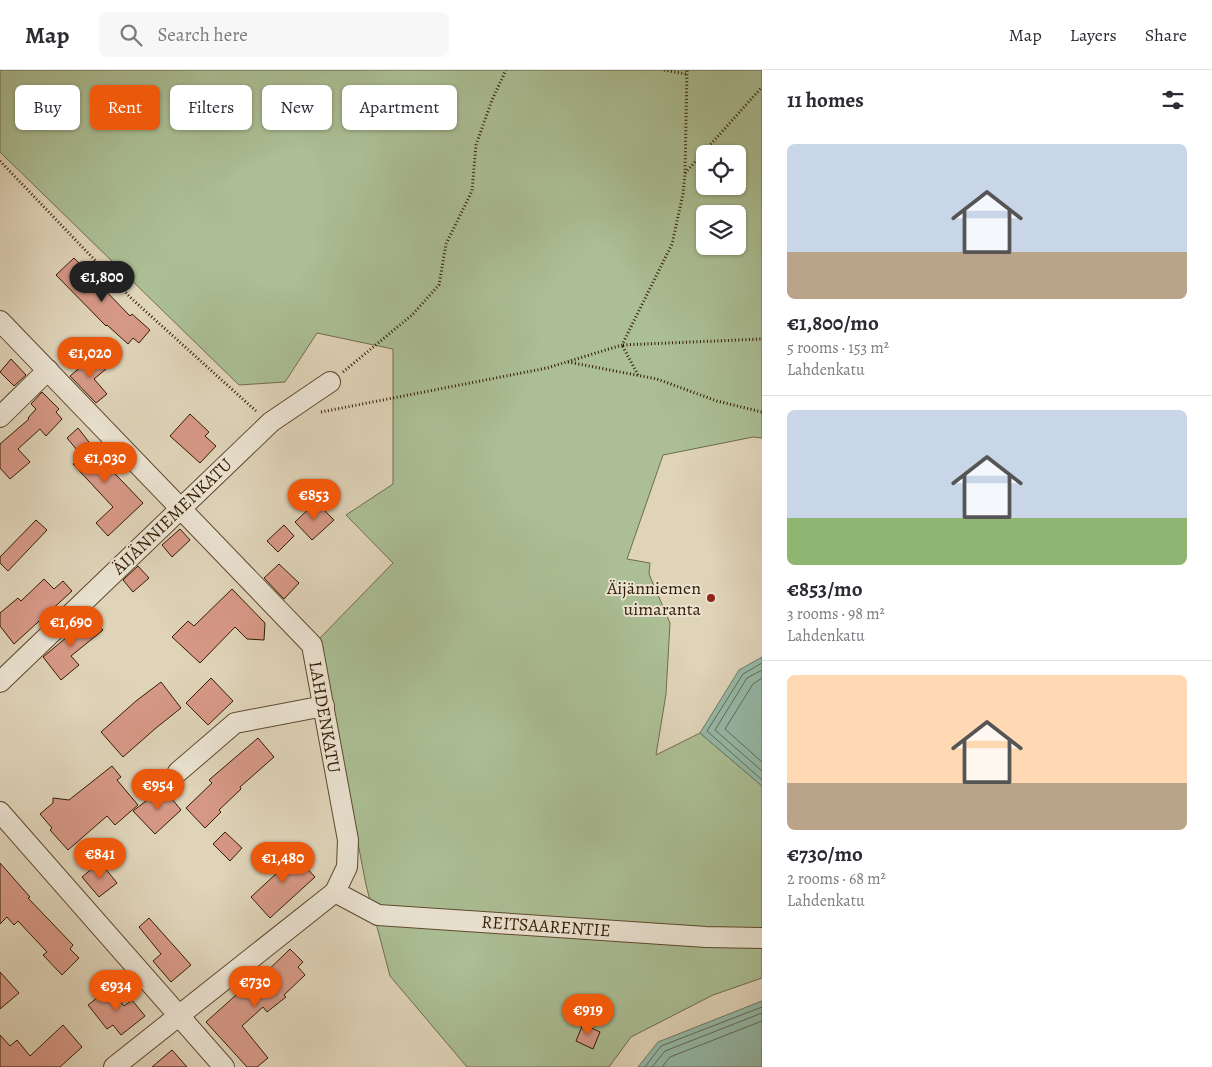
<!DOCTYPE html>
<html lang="en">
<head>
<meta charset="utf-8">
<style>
	:root { --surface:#fff; --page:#f7f7f7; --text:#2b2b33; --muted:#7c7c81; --line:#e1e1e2; --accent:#ea580c }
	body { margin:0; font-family:Alegreya,serif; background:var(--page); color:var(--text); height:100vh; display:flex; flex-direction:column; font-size:19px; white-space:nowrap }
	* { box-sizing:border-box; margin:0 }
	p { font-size:16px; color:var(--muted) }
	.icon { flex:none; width:28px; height:28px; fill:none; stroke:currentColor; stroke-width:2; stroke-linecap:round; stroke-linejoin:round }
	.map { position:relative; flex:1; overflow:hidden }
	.sheet { display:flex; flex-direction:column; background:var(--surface); width:450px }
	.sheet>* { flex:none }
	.guide { position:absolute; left:15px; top:15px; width:475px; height:45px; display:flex; gap:10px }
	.buttons { position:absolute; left:696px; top:75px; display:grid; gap:10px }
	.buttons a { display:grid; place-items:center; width:50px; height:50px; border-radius:8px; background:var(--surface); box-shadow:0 1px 4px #0004; font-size:25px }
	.price { position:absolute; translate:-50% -42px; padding:0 11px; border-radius:18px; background:var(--accent); color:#fff; font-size:16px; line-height:32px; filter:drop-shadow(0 1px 2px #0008) }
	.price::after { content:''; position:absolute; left:50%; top:30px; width:15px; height:11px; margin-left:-8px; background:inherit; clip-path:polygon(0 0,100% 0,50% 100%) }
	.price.current { background:#222; color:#fff }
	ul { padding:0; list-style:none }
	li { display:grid; align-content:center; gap:10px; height:265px; padding:0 25px }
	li+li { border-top:1px solid var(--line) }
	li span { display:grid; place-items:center; height:155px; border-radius:8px; color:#555 }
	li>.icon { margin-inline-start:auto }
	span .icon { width:90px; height:90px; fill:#fffc; stroke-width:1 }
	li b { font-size:21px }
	h2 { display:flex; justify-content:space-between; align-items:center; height:60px; padding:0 25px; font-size:21px }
	.tag { padding:0 18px; border-radius:8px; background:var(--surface); box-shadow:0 1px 4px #0004; font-size:18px; line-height:45px }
	.tag.current { background:var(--accent); color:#fff }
	header { display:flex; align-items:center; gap:30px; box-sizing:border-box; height:70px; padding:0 25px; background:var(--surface); border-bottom:1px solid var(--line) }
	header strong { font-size:24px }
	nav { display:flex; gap:28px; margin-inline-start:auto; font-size:18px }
	.search { width:350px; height:45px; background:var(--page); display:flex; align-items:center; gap:12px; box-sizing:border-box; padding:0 18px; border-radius:8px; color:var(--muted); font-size:19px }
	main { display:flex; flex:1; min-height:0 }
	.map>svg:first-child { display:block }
	.green { fill:#abbe94; stroke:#706d4a; fill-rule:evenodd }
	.water { fill:#95b9a8; stroke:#6e7a65 }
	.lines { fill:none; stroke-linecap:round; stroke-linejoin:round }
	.shore { stroke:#646a54; stroke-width:1 }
	.building { fill:#d69886; stroke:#341c00 }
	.street-casing { stroke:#5f4a2e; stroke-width:22 }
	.path { stroke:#341c00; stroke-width:3; stroke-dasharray:1 2.5; stroke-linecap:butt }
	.street { stroke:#eae2d1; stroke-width:20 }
	.poi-dot { fill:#8f2418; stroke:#eae2d1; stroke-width:2 }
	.labels { text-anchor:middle; stroke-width:4; stroke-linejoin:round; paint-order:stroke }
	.street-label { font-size:18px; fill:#341c00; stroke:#eae2d1 }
	.poi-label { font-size:18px; fill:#341c00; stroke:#eae2d1; text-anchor:end }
</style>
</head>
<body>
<header>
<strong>Map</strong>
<div class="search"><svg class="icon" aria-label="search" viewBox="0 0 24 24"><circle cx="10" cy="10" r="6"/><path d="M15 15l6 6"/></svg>Search here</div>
<nav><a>Map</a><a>Layers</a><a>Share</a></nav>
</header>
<main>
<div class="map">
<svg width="762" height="997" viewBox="0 0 762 997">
	<rect width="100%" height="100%" fill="#dfd3b8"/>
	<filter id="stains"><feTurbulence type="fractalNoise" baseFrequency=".004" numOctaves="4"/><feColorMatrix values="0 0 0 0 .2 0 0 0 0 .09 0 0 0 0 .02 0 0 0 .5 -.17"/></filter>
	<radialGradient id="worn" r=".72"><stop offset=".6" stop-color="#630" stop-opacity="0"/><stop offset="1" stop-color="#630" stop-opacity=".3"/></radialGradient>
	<!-- green -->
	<path class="green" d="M0,0H762V368L753,367L663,385L627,489L650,493L649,504L670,553L666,624L656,685L700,663L762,716V908L713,925L631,967L609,997H467L390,906L366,815L319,569L393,493L346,445L393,414V279L317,263L285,312L239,315L0,82ZM705,84H738V116H705ZM705,144H738V176H705Z"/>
	<!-- water -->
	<g class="water">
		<path d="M762,587V716L700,663L739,600Z"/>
		<path d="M762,931V997H638L658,972Z"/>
	</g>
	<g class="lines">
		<!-- shore -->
		<g class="shore">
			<path d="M762,593L743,604L707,661L762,710"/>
			<path d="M762,600L747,608L715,660L762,701"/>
			<path d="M762,608L753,614L725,659L762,692"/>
			<path d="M645,997L661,976L762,937"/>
			<path d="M652,997L665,981L762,943"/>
			<path d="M662,997L670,987L762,951"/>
		</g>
	</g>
	<!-- building -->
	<g class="building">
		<path d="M74,188L130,246L132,244L150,260L139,273L133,268L128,274L107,255L106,256L56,205Z"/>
		<path d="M95,285L106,299L94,309L107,324L96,333L70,306Z"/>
		<path d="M11,289L26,305L14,316L0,302Z"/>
		<path d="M42,322L59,339L56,342L62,349L46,366L40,359L18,379L30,392L10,409L0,398V374L29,349L28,348L36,339L31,334Z"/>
		<path d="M190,344L209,362L205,366L216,376L200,393L170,366Z"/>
		<path d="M78,358L99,385L98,386L143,433L108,466L96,453L113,437L73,394L82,386L67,368Z"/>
		<path d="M316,432L334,450L312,470L295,452Z"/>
		<path d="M36,450L47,460L8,501L0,493V487Z"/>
		<path d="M284,455L294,466L278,482L267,471Z"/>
		<path d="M180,459L190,470L172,487L162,475Z"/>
		<path d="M279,494L299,513L284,529L264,508Z"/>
		<path d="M138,496L149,508L133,522L123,510Z"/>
		<path d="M44,509L54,519L63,511L72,521L14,574L0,556V543L18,528L21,531Z"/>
		<path d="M232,519L265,553L264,570L247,569L235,557L200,593L172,567L188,551L194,556Z"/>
		<path d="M91,547L103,560L71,586L79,595L61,610L43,587Z"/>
		<path d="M211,608L233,631L208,655L186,633Z"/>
		<path d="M161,612L181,638L156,658L123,687L101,662L136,631Z"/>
		<path d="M258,668L274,687L240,717L241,719L219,740L221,742L205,758L186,738L212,713L209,710Z"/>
		<path d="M112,696L121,707L117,710L138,735L115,755L107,746L68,780L50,760L52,758L40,744L53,733V728L69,730Z"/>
		<path d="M163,718L181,740L155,764L133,741Z"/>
		<path d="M225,762L242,778L230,791L213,774Z"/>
		<path d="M288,778L315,807L270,848L251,827L278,802L271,794Z"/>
		<path d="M100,792L117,813L99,827L82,807Z"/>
		<path d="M0,793L30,827L28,828L73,875L70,879L79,888L62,905L43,885L47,882L18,851L14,855L7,847L0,854Z"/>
		<path d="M149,848L191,895L171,912L153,891L161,884L139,857Z"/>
		<path d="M290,879L303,892L298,897L305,905L284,925L286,927L267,942L263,937L242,956L268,988L257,997H247L206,952L256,907L258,910Z"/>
		<path d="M0,902L19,923L0,939Z"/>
		<path d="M110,918L124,936L132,930L145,946L121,965L113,955L107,959L88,935Z"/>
		<path d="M583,954L600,962L593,979L576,971Z"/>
		<path d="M63,955L82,977L60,997H0V965L10,976L17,970L30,986Z"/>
		<path d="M172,980L187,997H152Z"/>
	</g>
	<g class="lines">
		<!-- street casing -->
		<g class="street-casing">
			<g id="street">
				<path d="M0,251L312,575L348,770L347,797L335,822L114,997"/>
				<path d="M0,347L48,300"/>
				<path d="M0,612L271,352L330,312"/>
				<path d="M178,702L235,653L324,636"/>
				<path d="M0,742L224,997"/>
				<path d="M335,822L378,845L706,867L762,868"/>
			</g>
		</g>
		<!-- path -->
		<g class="path">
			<path d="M664,0L686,4"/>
			<path d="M0,91L132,229L256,341"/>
			<path d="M685,103L762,17"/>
			<path d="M568,292L657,309L717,331L762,342"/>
			<path d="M343,302L412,245L439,215L446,174L472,121L476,75L492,30L506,0"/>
			<path d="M638,305L622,275L762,269"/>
			<path d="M321,342L547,298L622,275L672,174L683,124L685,103L687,0"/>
		</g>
		<!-- street -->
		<use href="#street" class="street"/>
	</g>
	<!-- markers -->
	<circle class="poi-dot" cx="711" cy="528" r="5"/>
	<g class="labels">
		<!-- street labels -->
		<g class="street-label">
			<text transform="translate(172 446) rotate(-44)" y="6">ÄIJÄNNIEMENKATU</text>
			<text transform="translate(325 647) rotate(80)" y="6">LAHDENKATU</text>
			<text transform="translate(546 856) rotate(4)" y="6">REITSAARENTIE</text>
		</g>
		<!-- poi labels -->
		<g class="poi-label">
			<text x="701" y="524">Äijänniemen<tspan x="701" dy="21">uimaranta</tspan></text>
		</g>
	</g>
	<rect width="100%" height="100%" filter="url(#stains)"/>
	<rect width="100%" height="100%" fill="url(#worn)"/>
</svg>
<div class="buttons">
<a><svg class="icon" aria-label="locate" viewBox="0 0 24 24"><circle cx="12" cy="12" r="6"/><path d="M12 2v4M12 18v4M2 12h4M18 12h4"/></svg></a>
<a><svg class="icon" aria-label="layers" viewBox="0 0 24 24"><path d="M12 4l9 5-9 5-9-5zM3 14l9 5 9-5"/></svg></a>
</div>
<b class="price current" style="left:102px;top:233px">€1,800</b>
<b class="price" style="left:90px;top:309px">€1,020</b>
<b class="price" style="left:105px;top:414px">€1,030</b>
<b class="price" style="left:314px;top:451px">€853</b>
<b class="price" style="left:71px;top:578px">€1,690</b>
<b class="price" style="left:158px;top:741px">€954</b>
<b class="price" style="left:100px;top:810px">€841</b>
<b class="price" style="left:283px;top:814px">€1,480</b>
<b class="price" style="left:255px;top:938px">€730</b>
<b class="price" style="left:116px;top:942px">€934</b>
<b class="price" style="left:588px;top:966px">€919</b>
<div class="guide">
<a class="tag">Buy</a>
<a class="tag current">Rent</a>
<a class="tag">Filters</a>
<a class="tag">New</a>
<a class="tag">Apartment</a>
</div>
</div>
<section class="sheet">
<h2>11 homes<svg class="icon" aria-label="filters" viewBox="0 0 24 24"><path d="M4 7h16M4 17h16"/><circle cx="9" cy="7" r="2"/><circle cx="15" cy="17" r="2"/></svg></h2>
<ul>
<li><span style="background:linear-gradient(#c9d6e8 70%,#b9a48a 0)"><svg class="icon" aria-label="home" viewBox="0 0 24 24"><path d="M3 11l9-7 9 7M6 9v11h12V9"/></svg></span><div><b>€1,800/mo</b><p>5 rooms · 153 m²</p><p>Lahdenkatu</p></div></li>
<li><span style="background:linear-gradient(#c9d6e8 70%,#8fb573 0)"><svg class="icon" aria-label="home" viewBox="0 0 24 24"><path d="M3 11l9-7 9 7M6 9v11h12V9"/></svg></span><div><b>€853/mo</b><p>3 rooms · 98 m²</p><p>Lahdenkatu</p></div></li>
<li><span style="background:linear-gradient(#ffd9b3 70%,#b9a48a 0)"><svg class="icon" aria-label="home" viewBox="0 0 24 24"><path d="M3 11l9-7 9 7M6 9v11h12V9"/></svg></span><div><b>€730/mo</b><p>2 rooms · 68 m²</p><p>Lahdenkatu</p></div></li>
</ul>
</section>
</main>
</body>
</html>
